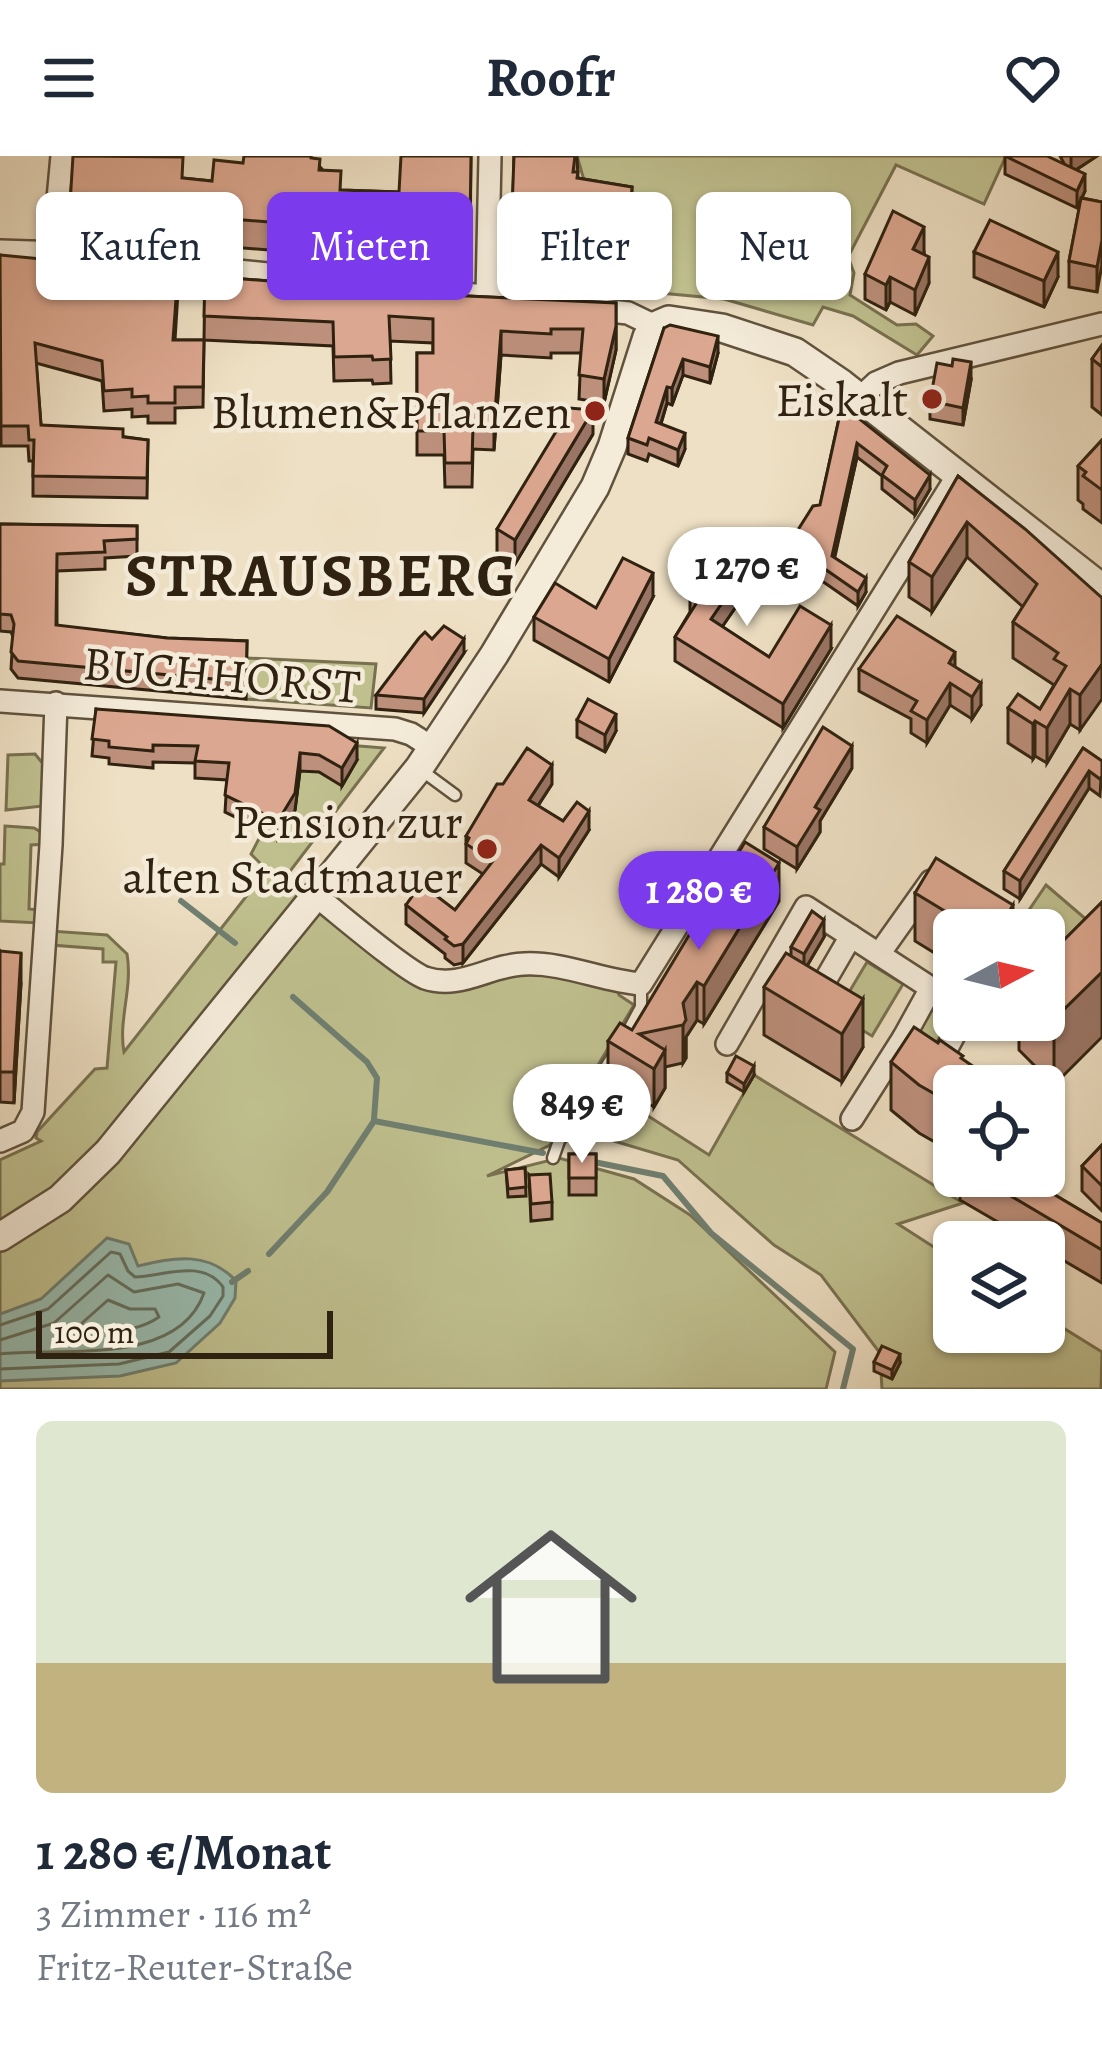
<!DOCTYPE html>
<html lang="de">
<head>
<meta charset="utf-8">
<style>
	:root { --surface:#fff; --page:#f6f6f7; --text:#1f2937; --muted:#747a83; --line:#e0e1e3; --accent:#7c3aed }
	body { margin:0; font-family:Alegreya,serif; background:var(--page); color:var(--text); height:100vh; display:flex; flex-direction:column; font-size:45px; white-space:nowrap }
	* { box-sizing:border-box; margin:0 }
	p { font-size:39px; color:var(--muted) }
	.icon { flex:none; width:66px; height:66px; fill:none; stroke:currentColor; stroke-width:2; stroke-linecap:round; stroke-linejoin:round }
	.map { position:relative; height:1233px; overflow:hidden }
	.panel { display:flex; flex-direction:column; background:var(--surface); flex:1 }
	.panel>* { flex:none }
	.top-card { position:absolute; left:36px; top:36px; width:1032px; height:108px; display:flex; gap:24px }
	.needle { width:78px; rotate:83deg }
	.buttons { position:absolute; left:933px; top:753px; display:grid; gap:24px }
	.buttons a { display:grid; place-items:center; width:132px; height:132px; border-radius:18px; background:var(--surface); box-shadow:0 3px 9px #0004; font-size:60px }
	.scale { position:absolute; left:36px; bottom:30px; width:297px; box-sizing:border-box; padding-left:12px; border:6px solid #302210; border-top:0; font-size:33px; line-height:42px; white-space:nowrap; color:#302210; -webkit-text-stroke:9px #f4ebd9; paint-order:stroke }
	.price { position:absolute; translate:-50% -102px; padding:0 27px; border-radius:42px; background:#fff; color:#222; font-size:39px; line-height:78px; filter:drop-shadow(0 3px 6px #0008) }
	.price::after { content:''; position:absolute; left:50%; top:72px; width:36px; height:27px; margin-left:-18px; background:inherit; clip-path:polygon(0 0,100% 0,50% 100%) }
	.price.active { background:var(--accent); color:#fff }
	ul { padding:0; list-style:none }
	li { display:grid; align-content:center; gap:24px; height:636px; padding:0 36px }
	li+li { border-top:3px solid var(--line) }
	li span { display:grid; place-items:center; height:372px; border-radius:18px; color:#555 }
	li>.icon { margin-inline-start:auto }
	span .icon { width:216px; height:216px; fill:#fffc; stroke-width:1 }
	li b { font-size:51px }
	.pill { padding:0 42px; border-radius:18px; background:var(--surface); box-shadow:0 3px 9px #0004; font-size:42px; line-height:108px }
	.pill.active { background:var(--accent); color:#fff }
	header { display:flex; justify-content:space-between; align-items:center; height:156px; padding:0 36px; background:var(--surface); font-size:54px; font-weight:700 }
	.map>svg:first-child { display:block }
	.green { fill:#c0c08f; stroke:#787150; stroke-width:3 }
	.water { fill:#99bdb1; stroke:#6f7f71; stroke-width:3 }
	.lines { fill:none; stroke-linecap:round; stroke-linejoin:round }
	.shore { stroke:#647060; stroke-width:3 }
	.stream { stroke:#6f7f71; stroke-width:6 }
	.service-casing { stroke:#60523d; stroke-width:15 }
	.minor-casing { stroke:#60523d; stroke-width:26 }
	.tertiary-casing { stroke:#60523d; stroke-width:32 }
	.service { stroke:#f4ebd9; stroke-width:10 }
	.minor { stroke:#f4ebd9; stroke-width:21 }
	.tertiary { stroke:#f4ebd9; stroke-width:27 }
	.wall { fill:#bd907c; stroke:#302210; stroke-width:3 }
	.shaded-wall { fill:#9a7565; stroke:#302210; stroke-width:3 }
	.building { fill:#dca790; stroke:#302210; stroke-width:3 }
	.poi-dot { fill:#8f2418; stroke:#f4ebd9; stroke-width:4.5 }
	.labels { text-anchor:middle; stroke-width:9; stroke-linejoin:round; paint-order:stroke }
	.poi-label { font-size:48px; fill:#302210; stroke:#f4ebd9; text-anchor:end }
	.street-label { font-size:48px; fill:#302210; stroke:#f4ebd9 }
	.district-label { font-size:60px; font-weight:bold; letter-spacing:3px; fill:#302210; stroke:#f4ebd9 }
</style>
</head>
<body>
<header><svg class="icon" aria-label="menu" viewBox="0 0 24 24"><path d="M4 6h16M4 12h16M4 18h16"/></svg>Roofr<svg class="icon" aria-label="heart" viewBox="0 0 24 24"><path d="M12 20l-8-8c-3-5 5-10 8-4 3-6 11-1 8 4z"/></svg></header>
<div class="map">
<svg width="1102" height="1233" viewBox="0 0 1102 1233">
	<rect width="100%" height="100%" fill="#eee0c4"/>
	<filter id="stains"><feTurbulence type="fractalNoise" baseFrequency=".00167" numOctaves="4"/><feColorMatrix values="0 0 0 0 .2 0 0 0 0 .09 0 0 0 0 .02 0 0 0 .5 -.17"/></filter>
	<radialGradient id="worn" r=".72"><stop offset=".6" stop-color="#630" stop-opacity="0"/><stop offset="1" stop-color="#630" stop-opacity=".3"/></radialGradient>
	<!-- green -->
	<g class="green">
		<path d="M577,0H1006L984,48L896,9L848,101L854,117L850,139L897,169L916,168L933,180L917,199L853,160L823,151L813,169L724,143L639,135L634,128L520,112L512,93V81L638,91L631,84L635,59L586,31Z"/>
		<path d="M247,502L376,508L371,552L246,543Z"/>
		<path d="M285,584L384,592L284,723L312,739L420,821L492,813L615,826L619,839L634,849L550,989L487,1020L559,1002L634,1023L690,1059L835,1196L826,1233H0V1004L41,985L36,982L37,976L95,913L107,912L116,806H103V793L51,789V775L107,779L127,798C133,832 118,864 124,896L267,714L251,698L277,648Z"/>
		<path d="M35,598L44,609L43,650L6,654L8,599Z"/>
		<path d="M5,670L34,672L44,678L47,688L31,689L29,753L39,754V767L0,765V708H4Z"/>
		<path d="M1046,729L1094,770L1044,818V774H1028L1032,766L1025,760Z"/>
		<path d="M867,806L903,828L872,880L836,858Z"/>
		<path d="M936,852L952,863L937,890L918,878L928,855Z"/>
		<path d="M754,919L963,1047L898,1068L954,1104V1176H1044V1160L1102,1196L1101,1233H882L880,1197L821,1119L774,1089L678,1004L577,974L603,931L709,999Z"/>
	</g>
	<!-- water -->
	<path class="water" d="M107,1082L129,1088L138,1110C173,1101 209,1095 236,1125L235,1142L220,1167L176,1207L120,1220L0,1225V1158L41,1143Z"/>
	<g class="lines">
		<!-- shore -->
		<g class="shore">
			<path d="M108,1144L130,1153H155L159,1161C139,1175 108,1177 83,1175L82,1167Z"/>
			<path d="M0,1169L48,1153L111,1096L120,1098L128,1115L135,1121C164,1120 202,1102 223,1131V1140L210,1160L169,1196L119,1208L0,1213"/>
			<path d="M0,1184L54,1167L108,1119L134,1136L178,1128L204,1137C178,1211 61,1191 0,1198"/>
		</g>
		<!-- stream -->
		<g class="stream">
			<path d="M181,745L235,787"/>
			<path d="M293,841L367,906L377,922L374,963"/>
			<path d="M589,1005L663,1020L711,1077L853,1193L843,1233"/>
			<path d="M269,1098L327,1036L374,965L543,997"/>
			<path d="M232,1126L248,1115"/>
		</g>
		<!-- service casing -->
		<g class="service-casing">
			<g id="service">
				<path d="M350,125L351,101"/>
				<path d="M359,126L360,101"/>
				<path d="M421,614L455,639"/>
				<path d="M625,881L641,851V828"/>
				<path d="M553,1002L559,985L615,897"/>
			</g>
		</g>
		<!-- minor casing -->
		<g class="minor-casing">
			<g id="minor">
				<path d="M0,95L62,97L543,146"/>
				<path d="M53,96L62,0"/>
				<path d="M487,139L490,0"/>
				<path d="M592,153L628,157L655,170"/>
				<path d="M860,242L876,227L899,217L1102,168"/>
				<path d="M0,545L395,573L411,578L433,592"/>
				<path d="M315,739C338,757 404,814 425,822C461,834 489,809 524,808C564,806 602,825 641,828L958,319"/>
				<path d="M879,798L931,725"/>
				<path d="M931,832L904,881L940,905L962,864"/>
				<path d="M815,842L851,780"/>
				<path d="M727,888L806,751L954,847"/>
				<path d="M852,963L904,881"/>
				<path d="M0,985L23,975L33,956L51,689L56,547"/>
			</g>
		</g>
		<!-- tertiary casing -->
		<g class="tertiary-casing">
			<path id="tertiary" d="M0,1081L60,1043L108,996L419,612L494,499L595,331L612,291L647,181L655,170L669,164L722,172L795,196L842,228L1102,432"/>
		</g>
		<!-- service -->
		<use href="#service" class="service"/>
		<!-- minor -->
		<use href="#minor" class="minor"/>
		<!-- tertiary -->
		<use href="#tertiary" class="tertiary"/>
	</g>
	<!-- wall -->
	<g class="wall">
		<path d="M471,0L470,96H455V109L370,102L362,91L348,92L341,100L207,89V82L182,81L181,86L70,76V48L183,22L212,25L243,7L312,2L341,34L399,36Z"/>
		<path d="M514,0H577L578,22L632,31L631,75L557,70L556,83L512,81Z"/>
		<path d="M1005,0L1065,9L1060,0H1097L1076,14L1085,35L1082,42L1102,46L1097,136L1069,131V105L1081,44L1077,52L1005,18Z"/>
		<path d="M924,96L929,127L915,159L890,146L886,154L865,143V118Z"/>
		<path d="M974,96L1058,121L1044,151L974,121Z"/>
		<path d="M0,99L178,136L175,184H204L203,251L175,252V267H148V260L132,261V253L104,255L102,225L36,207L41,269L148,284L147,342L33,340V305H29L28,290H1Z"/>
		<path d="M205,120L446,139L616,147V194L604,247L579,243L581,197H551V202L501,199L494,294L473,293L472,331H445L444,299H417V197H433V187L390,185L391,227L373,228L372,224L334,225L333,190L204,184Z"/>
		<path d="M664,172L718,197L710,227L683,219L672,249L667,247L661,268L685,293L678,310L649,298L647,305L628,298V282Z"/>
		<path d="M1102,189V259L1092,251V203Z"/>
		<path d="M971,224L963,269L930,263V245Z"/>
		<path d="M842,249L930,333L915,359L882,333V320L857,301L834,402L866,436L858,450L789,402V388L820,349Z"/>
		<path d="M593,278L515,408L497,396V373Z"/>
		<path d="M1102,284V367L1083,353V348L1078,344V310Z"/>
		<path d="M958,320L1102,442L1080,574L1070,568L1047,607L1035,600L1033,603L1008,587V552L1040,553L1054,529L1013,502V466L1023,451L967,401L932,456L909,441V406Z"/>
		<path d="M0,368L137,370V400L105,402V413L57,415V470L167,482L247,485L246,543L18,522L11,513L13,481L11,476L0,475Z"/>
		<path d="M755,423L722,471L769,501L831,493L783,572L675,505V481L690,456V433Z"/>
		<path d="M653,441L609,526L534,484V461L596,452Z"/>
		<path d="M464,497L424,557L376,553V539Z"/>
		<path d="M955,511L981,549L972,563L950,549L927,587L911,577V563L859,535V513Z"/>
		<path d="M96,553L357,604L342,630L319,616L300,615L295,654L278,682L225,656L227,624L195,622V607L153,606V612L109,608V602L92,600Z"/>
		<path d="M577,564L616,575L605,596L577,581Z"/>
		<path d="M1083,592L1102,605L1100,640L1089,632L1020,743L1004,733V715Z"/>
		<path d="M852,612L820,665V676L797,713L764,693V671Z"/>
		<path d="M552,628L538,650L563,665L589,674L559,721L541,708L463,807L454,809L445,802V798L406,768V749L455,754L483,718L466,707V680Z"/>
		<path d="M915,737L1013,774H954V809L915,785Z"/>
		<path d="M779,745L704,868L697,864L686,881V902L683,907L665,911V932L654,951L608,923V885L632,874Z"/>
		<path d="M1102,746L1054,929L1019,894V864H1044V804Z"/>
		<path d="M824,781L807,810L863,891L842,926L764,879V831L791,800V791Z"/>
		<path d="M0,795L21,827L14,947L0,946Z"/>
		<path d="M963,904L984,930H954V997L919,977L891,954V906Z"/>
		<path d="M727,917L754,919L744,936L727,926Z"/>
		<path d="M1102,989V1055L1082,1035V1010Z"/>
		<rect x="569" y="998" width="27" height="41"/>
		<path d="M525,1012L526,1040L508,1041L506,1014Z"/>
		<path d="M529,1019L552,1046V1063L531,1065Z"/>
		<path d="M960,1020H1023L1102,1067V1127L1044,1093V1086H1032L960,1044Z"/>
		<path d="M874,1206L900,1207L892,1223L874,1215Z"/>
	</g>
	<!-- shaded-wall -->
	<g class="shaded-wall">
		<path d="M1071,0H1097L1071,17Z"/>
		<path d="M1085,18V35L1077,52V35Z"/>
		<path d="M348,64V92L341,100V72Z"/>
		<path d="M924,71V96L913,118V93Z"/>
		<path d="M1102,84V109L1097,136V111Z"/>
		<path d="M1058,96V121L1044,151V125Z"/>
		<path d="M929,101V127L915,159V134Z"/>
		<path d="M890,121V146L886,154V129Z"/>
		<path d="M616,170V194L604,247V223Z"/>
		<path d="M501,175V199L494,294V270Z"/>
		<path d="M718,180V197L710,227V211Z"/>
		<path d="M683,203V219L672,249V232Z"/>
		<path d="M971,206V224L963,269V252Z"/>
		<path d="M667,231V247L656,283V266Z"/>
		<path d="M593,254V278L515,408V384Z"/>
		<path d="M685,277V293L678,310V294Z"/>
		<path d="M857,287V301L832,414V400Z"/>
		<path d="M930,319V333L915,359V344Z"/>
		<path d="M967,366V401L932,456V421Z"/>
		<path d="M755,399V423L711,487V463Z"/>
		<path d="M653,417V441L609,526V503Z"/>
		<path d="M866,422V436L858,450V436Z"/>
		<path d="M831,469V493L783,572V548Z"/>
		<path d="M464,483V497L424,557V543Z"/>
		<path d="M955,496V518L950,527V549L927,587V564L949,507Z"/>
		<path d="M1102,508V543L1080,574V539Z"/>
		<path d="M981,527V549L972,563V541Z"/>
		<path d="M1070,533V568L1047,607V572Z"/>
		<path d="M616,558V575L605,596V579Z"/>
		<path d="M1035,565V600L1033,603V568Z"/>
		<path d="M357,587V604L342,630V612Z"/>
		<path d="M852,590V612L820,665V676L797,713V691L815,651Z"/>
		<path d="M300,597V615L295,654L278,682V665Z"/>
		<path d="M552,609V628L529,663V644Z"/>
		<path d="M1089,615V632L1020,743V725Z"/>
		<path d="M589,655V674L559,721V702Z"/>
		<path d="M541,689V708L463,807V788Z"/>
		<path d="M779,707V745L704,868V830Z"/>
		<path d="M1013,749V774H998Z"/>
		<path d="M824,764V781L804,815V798Z"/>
		<path d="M21,797V827L14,947V916Z"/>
		<path d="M1102,816V881L1054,929V863Z"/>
		<path d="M697,826V864L686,881V902L683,907V847Z"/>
		<path d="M863,843V891L842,926V878Z"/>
		<path d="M665,894V932L654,951V913Z"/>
		<path d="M754,910V919L744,936V928Z"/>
		<path d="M900,1198V1207L892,1223V1214Z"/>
	</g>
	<!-- building -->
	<g class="building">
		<path d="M73,0L183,1L182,22L212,25L214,4L243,7L244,0H311V2L320,3L319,14L341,15L340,34L399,36L401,0H471L470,68H455V81L370,74L362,64H348L341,72L207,61V54L182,53L181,59L70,48Z"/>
		<path d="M514,0H575L573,16H578L577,22L632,31L631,46L557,42L556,55L512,53Z"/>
		<path d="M1005,0H1047L1085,18L1077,35Z"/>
		<path d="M1081,42L1102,46V84L1097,111L1069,105Z"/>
		<path d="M893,55L924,71L913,93L929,101L915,134L890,121L886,129L865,118Z"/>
		<path d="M990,64L1058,96L1044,125L974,96Z"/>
		<path d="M0,99L178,116L173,184H204L203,231H175V247H148V240L132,241V233L104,235L102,205L35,187L41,269L123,273V281L148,284L147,322L33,320L34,284H29L28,270H1Z"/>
		<path d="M205,120L446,139L616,147V170L604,223L579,219L583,173H551V178L501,175L494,270L473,269L472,307H445L444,275H417V197H433V163L389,160L391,203L373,204L372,200L334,201L333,166L204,160Z"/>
		<path d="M670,169L718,180L710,211L683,203L672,232L667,231L656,266L685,277L678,294L649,282L647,289L628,282L664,172Z"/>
		<path d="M1102,189V211L1092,203Z"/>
		<path d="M953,203L971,206L963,252L930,245L937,207L952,210Z"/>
		<path d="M842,249L930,319L915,344L882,319L887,310L857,287L832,400L866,422L858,436L789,388L813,350L820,349Z"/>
		<path d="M569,252L593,254L515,384L497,373L557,274H566Z"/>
		<path d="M1102,284V334L1083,320L1086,316L1078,310Z"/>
		<path d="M958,320L1025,373L1102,442V508L1080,539L1070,533L1047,572L1035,565L1033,568L1008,552L1018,538L1040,553L1066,510L1054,503L1058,497L1013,466L1037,428L967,366L932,421L909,406Z"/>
		<path d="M0,368L137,370V383L104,385L105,396L57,398L56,469L167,482L247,485L246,526L18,505L11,496L14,468L11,459L0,458Z"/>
		<path d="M725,380L755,399L711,463L769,501L800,450L831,469L783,548L675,481L701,440L690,433L711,394L715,397Z"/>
		<path d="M623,402L653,417L609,503L534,461L555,427L596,452Z"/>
		<path d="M897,460L955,496L949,507L981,527L972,541L950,527L927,564L911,555L917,545L859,513Z"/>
		<path d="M444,470L464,483L424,543L376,539L419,482L425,476L432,483Z"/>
		<path d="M588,543L616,558L605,579L577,564Z"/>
		<path d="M96,553L329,570L357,587L342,612L319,599L300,597L295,637L278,665L225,639L229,607L195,605L198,590L153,589V595L109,591V585L92,583Z"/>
		<path d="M823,571L852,590L815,651L820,654L797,691L764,671Z"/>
		<path d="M527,592L552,609L529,644L563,665L577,646L589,655L559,702L541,689L463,788L454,790L445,783L447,781L406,749L421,728L455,754L493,705L466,688L469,682L466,680L497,628H503Z"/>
		<path d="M1083,592L1102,605V620L1100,623L1089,615L1020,725L1004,715Z"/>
		<path d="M745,686L779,707L704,830L697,826L683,847L686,864L683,869L639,878L665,894L654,913L608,885L620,867L632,874Z"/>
		<path d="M936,702L1013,749L998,774H976L915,737Z"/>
		<path d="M1102,746V816L1054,863L1044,853V804Z"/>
		<path d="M812,755L824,764L804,798L791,791Z"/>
		<path d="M0,795L21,797L14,916H0Z"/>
		<path d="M786,797L863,843L842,878L764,831Z"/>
		<path d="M914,871L938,887L940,884L963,900L961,902L984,918L976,930H954V949L919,929L891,906Z"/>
		<path d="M736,900L754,910L744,928L727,917Z"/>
		<path d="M1102,989V1030L1082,1010Z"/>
		<rect x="569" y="998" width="27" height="24"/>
		<path d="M525,1012L526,1031L508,1033L506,1014Z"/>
		<path d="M550,1018L552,1046L531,1048L529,1019Z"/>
		<path d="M977,1020H1023L1102,1067V1094Z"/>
		<path d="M882,1190L900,1198L892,1214L874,1206Z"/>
	</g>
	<!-- markers -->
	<g class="poi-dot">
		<circle cx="932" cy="243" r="12"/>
		<circle cx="595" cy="255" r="12"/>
		<circle cx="487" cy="693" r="12"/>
	</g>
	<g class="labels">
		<!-- poi labels -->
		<g class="poi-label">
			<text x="908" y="260">Eiskalt</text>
			<text x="571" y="272">Blumen&amp;Pflanzen</text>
			<text x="463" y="682">Pension zur<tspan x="463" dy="55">alten Stadtmauer</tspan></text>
		</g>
		<!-- street labels -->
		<g class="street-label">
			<text transform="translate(222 518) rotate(5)" y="17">BUCHHORST</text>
		</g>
		<!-- district labels -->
		<g class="district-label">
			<text x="322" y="440">STRAUSBERG</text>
		</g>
	</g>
	<rect width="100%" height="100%" filter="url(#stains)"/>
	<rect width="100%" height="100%" fill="url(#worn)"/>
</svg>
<div class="buttons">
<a><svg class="needle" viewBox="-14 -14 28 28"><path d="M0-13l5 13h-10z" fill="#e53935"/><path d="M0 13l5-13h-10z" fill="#747a83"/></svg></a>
<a><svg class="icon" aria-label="locate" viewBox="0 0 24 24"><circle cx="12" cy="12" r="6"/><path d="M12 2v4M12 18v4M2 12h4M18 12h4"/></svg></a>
<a><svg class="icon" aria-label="layers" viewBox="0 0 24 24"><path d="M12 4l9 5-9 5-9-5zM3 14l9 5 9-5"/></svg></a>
</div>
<div class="scale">100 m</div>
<b class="price" style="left:747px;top:473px">1 270 €</b>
<b class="price active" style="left:699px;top:797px">1 280 €</b>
<b class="price" style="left:582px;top:1010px">849 €</b>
<div class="top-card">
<a class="pill">Kaufen</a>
<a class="pill active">Mieten</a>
<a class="pill">Filter</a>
<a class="pill">Neu</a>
</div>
</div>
<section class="panel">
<ul>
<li><span style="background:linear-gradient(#dfe7d0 65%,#c2b280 0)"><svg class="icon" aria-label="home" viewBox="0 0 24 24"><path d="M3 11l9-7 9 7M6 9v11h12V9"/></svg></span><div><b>1 280 €/Monat</b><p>3 Zimmer · 116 m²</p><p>Fritz-Reuter-Straße</p></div></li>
</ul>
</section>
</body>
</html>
